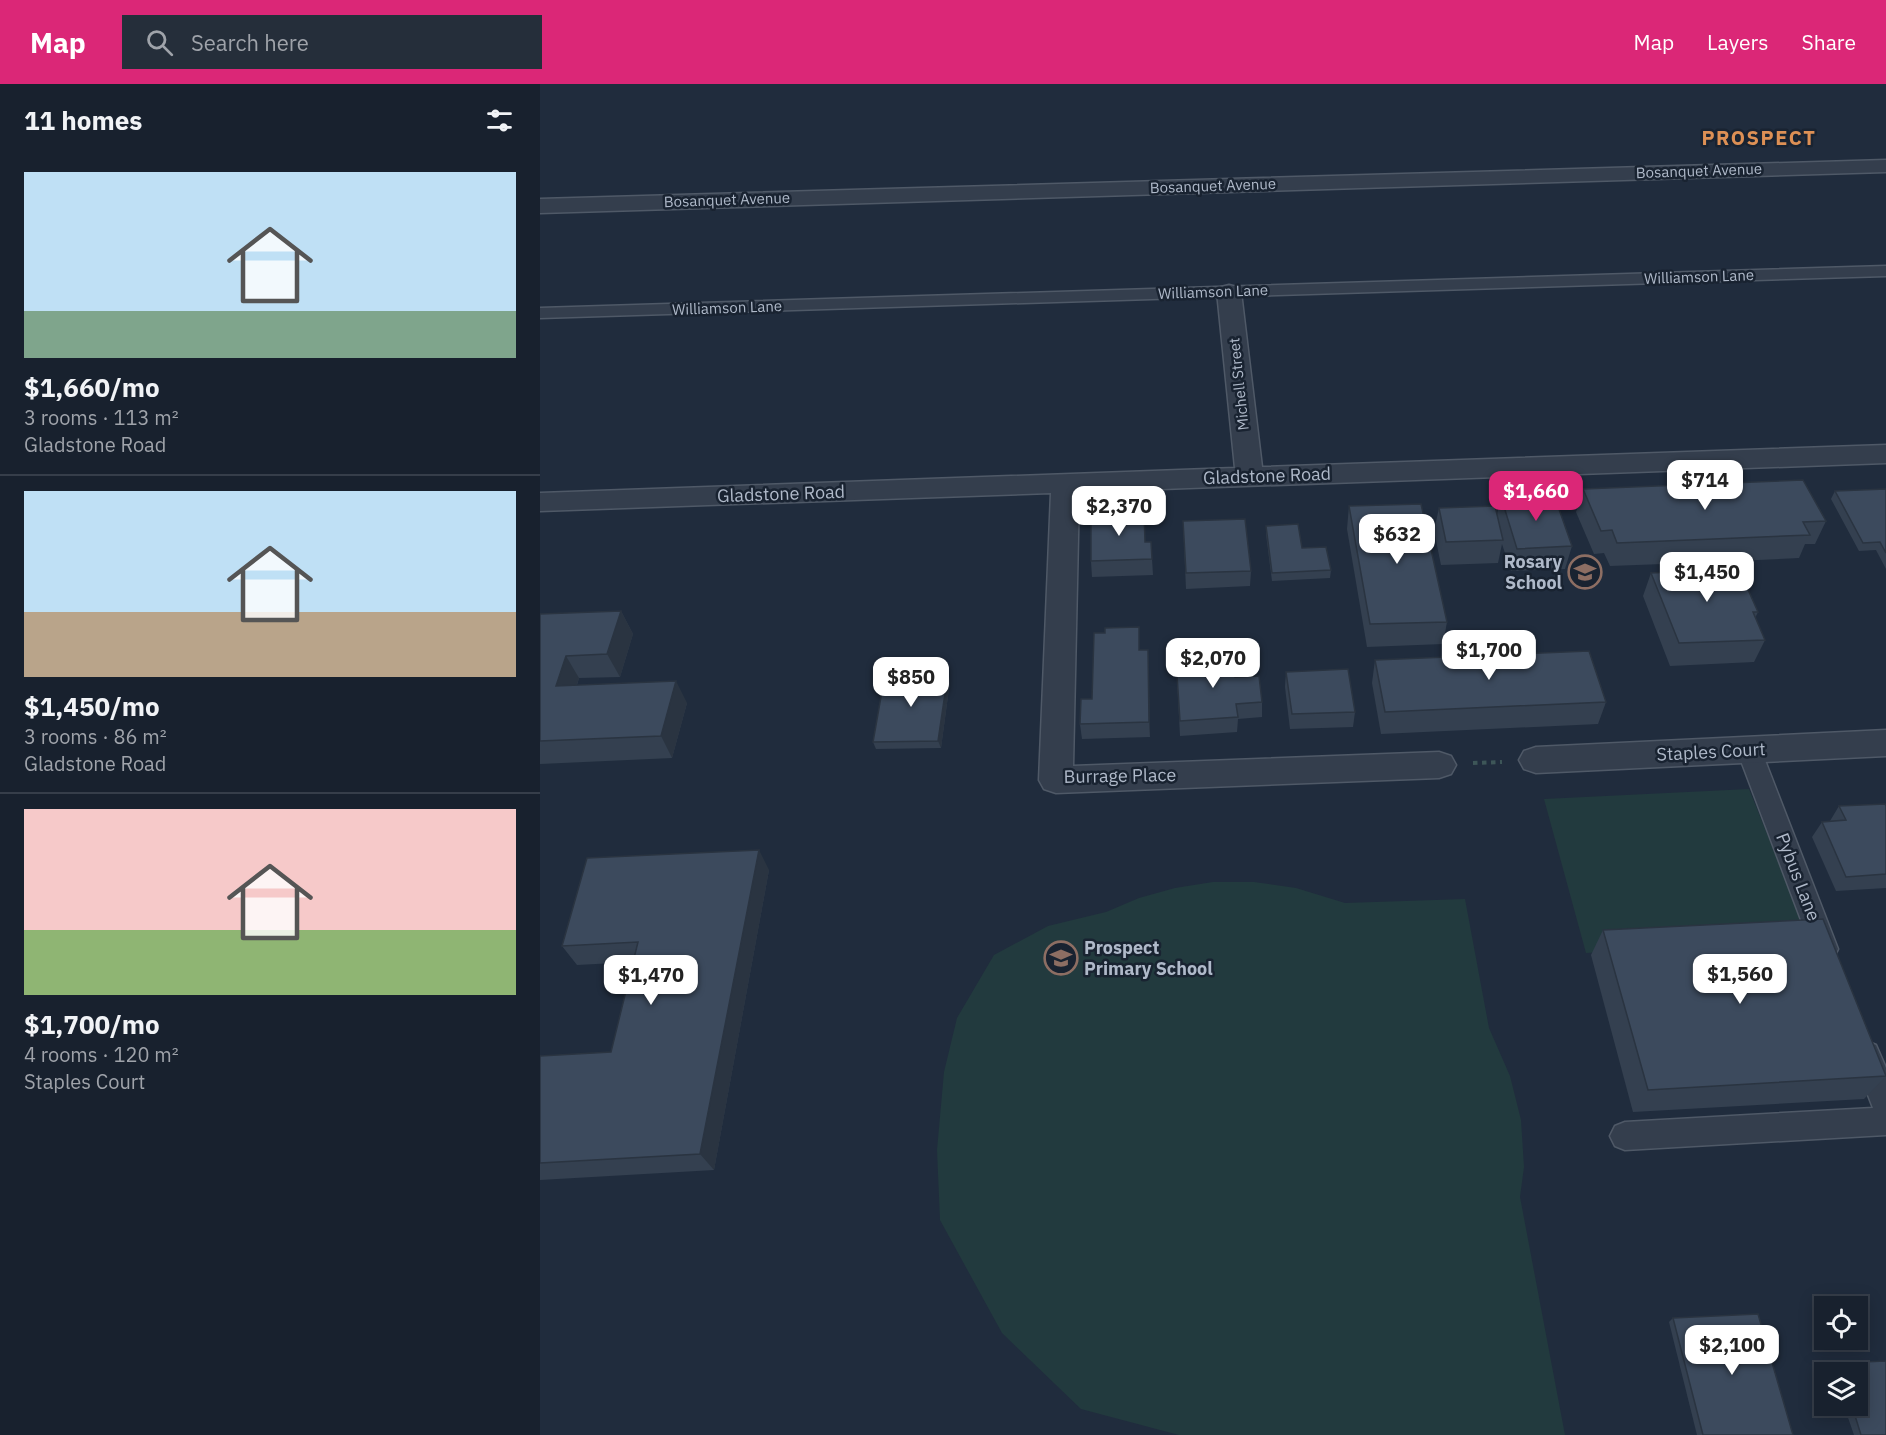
<!DOCTYPE html>
<html lang="en">
<head>
<meta charset="utf-8">
<style>
	:root { --surface:#18212e; --page:#252e3a; --text:#f1f3f6; --muted:#9fa3aa; --line:#363e4a; --accent:#db2777 }
	body { margin:0; font-family:"IBM Plex Sans",sans-serif; background:var(--page); color:var(--text); height:100vh; display:flex; flex-direction:column; font-size:22px; white-space:nowrap }
	* { box-sizing:border-box; margin:0 }
	p { font-size:20px; color:var(--muted) }
	.icon { flex:none; width:33px; height:33px; fill:none; stroke:currentColor; stroke-width:2; stroke-linecap:round; stroke-linejoin:round }
	.map { position:relative; flex:1; overflow:hidden }
	.sheet { display:flex; flex-direction:column; background:var(--surface); width:540px }
	.sheet>* { flex:none }
	.fabs { position:absolute; left:1274px; top:1212px; display:grid; gap:12px }
	.fabs a { display:grid; place-items:center; width:54px; height:54px; border-radius:0px; background:var(--surface); box-shadow:0 3px 15px #0003,0 0 0 2px var(--line); font-size:30px }
	.price { position:absolute; translate:-50% -51px; padding:0 14px; border-radius:12px; background:#fff; color:#222; font-size:20px; line-height:39px; filter:drop-shadow(0 2px 3px #0008) }
	.price::after { content:''; position:absolute; left:50%; top:36px; width:18px; height:14px; margin-left:-9px; background:inherit; clip-path:polygon(0 0,100% 0,50% 100%) }
	.price.on { background:var(--accent); color:#fff }
	ul { padding:0; list-style:none }
	li { display:grid; align-content:center; gap:12px; height:318px; padding:0 24px }
	li+li { border-top:2px solid var(--line) }
	li span { display:grid; place-items:center; height:186px; border-radius:0px; color:#555 }
	li>.icon { margin-inline-start:auto }
	span .icon { width:108px; height:108px; fill:#fffc; stroke-width:1 }
	li b { font-size:26px }
	h2 { display:flex; justify-content:space-between; align-items:center; height:72px; padding:0 24px; font-size:26px }
	header { display:flex; align-items:center; gap:36px; box-sizing:border-box; height:84px; padding:0 30px; background:var(--accent); color:#fff }
	header strong { font-size:28px }
	nav { display:flex; gap:33px; margin-inline-start:auto; font-size:21px }
	.search { width:420px; height:54px; background:var(--page); display:flex; align-items:center; gap:15px; box-sizing:border-box; padding:0 21px; border-radius:0px; color:var(--muted); font-size:22px }
	main { display:flex; flex:1; min-height:0 }
	.map>svg:first-child { display:block }
	.green { fill:#223a3e }
	.lines { fill:none; stroke-linecap:round; stroke-linejoin:round }
	.service-casing { stroke:#4f5967; stroke-width:3 }
	.minor-casing { stroke:#4f5967; stroke-width:3 }
	.path { stroke:#3d5658; stroke-width:4; stroke-dasharray:4.5 4.5; stroke-linecap:butt }
	.service { fill:#343e4d; fill-rule:evenodd }
	.minor { fill:#343e4d; fill-rule:evenodd }
	.wall { fill:#344050 }
	.shaded-wall { fill:#2a3441 }
	.building { fill:#3c4a5d; stroke:#2a3441; stroke-width:1.5 }
	.labels { text-anchor:middle; stroke-width:5; stroke-linejoin:round; paint-order:stroke }
	.far-street-label { font-size:15px; fill:#afb9c9; stroke:#192331 }
	.street-label { font-size:18px; fill:#afb9c9; stroke:#192331 }
	.poi-label { font-size:18px; font-weight:bold; fill:#afb9c9; stroke:#192331; text-anchor:end }
	.far-district-label { font-size:20px; font-weight:bold; letter-spacing:1.5px; fill:#dd9055; stroke:#192331 }
</style>
</head>
<body>
<header>
<strong>Map</strong>
<div class="search"><svg class="icon" aria-label="search" viewBox="0 0 24 24"><circle cx="10" cy="10" r="6"/><path d="M15 15l6 6"/></svg>Search here</div>
<nav><a>Map</a><a>Layers</a><a>Share</a></nav>
</header>
<main>
<section class="sheet">
<h2>11 homes<svg class="icon" aria-label="filters" viewBox="0 0 24 24"><path d="M4 7h16M4 17h16"/><circle cx="9" cy="7" r="2"/><circle cx="15" cy="17" r="2"/></svg></h2>
<ul>
<li><span style="background:linear-gradient(#bfe0f5 75%,#7fa58c 0)"><svg class="icon" aria-label="home" viewBox="0 0 24 24"><path d="M3 11l9-7 9 7M6 9v11h12V9"/></svg></span><div><b>$1,660/mo</b><p>3 rooms · 113 m²</p><p>Gladstone Road</p></div></li>
<li><span style="background:linear-gradient(#bfe0f5 65%,#b9a48a 0)"><svg class="icon" aria-label="home" viewBox="0 0 24 24"><path d="M3 11l9-7 9 7M6 9v11h12V9"/></svg></span><div><b>$1,450/mo</b><p>3 rooms · 86 m²</p><p>Gladstone Road</p></div></li>
<li><span style="background:linear-gradient(#f6c9c9 65%,#8fb573 0)"><svg class="icon" aria-label="home" viewBox="0 0 24 24"><path d="M3 11l9-7 9 7M6 9v11h12V9"/></svg></span><div><b>$1,700/mo</b><p>4 rooms · 120 m²</p><p>Staples Court</p></div></li>
</ul>
</section>
<div class="map">
<svg width="1346" height="1351" viewBox="0 0 1346 1351">
	<rect width="100%" height="100%" fill="#202c3d"/>
	<!-- green -->
	<g class="green">
		<path d="M1209,705L1270,856L1046,869L1004,715Z"/>
		<path d="M673,798H714L756,804L805,819L925,815L949,944L970,992L981,1036L984,1083L980,1113L1025,1351H639L541,1325L462,1249L400,1136L397,1066L404,988L417,934L454,871L508,842L566,828L599,814L635,804Z"/>
	</g>
	<g class="lines">
		<!-- service casing -->
		<g class="service-casing">
			<g id="service">
				<path d="M1346,182V192L0,234V224Z"/>
				<path d="M1209,657L1217,659L1221,666L1298,865L1294,873L1285,877L1276,873L1272,865L1197,666L1201,659Z"/>
				<path d="M1326,957L1336,961L1346,984V1051L1085,1066L1075,1062L1070,1052L1075,1042L1085,1038L1333,1024L1312,970L1316,961Z"/>
			</g>
		</g>
		<!-- minor casing -->
		<g class="minor-casing">
			<g id="minor">
				<path d="M1346,76V88L0,129V115Z"/>
				<path d="M689,201L697,203L701,208L722,383L1346,361V379L539,408L533,682L899,668L911,672L916,681L911,690L899,694L516,709L504,705L499,696L511,409L0,427V409L695,384L677,208L681,203Z"/>
				<path d="M1346,646V672L996,689L984,685L979,676L984,667L996,663Z"/>
			</g>
		</g>
		<!-- path -->
		<path class="path" d="M933,679L962,678"/>
		<!-- service -->
		<use href="#service" class="service"/>
		<!-- minor -->
		<use href="#minor" class="minor"/>
	</g>
	<!-- wall -->
	<g class="wall">
		<path d="M1043,405L1286,437L1275,460H1265L1259,474L1174,478L1179,491L1218,528L1215,534L1225,556L1214,578L1130,582L1103,512L1111,489H1120L1123,480L1070,482L1064,469L1054,470L1036,428Z"/>
		<path d="M1346,405V485L1336,466L1319,467L1291,415L1295,407Z"/>
		<path d="M961,413L1032,462L1025,485L971,487L962,460L958,479L901,481L894,447L899,424L957,430Z"/>
		<path d="M809,422L907,538L903,560L827,563L807,445Z"/>
		<path d="M604,427L605,458H611L613,491L552,493L551,477Z"/>
		<path d="M643,437L711,487L710,502L646,505Z"/>
		<path d="M726,442L762,464L791,486L790,494L732,497L726,450Z"/>
		<path d="M81,527L93,550L80,593L39,594L37,601L147,619L132,674L0,680V530Z"/>
		<path d="M600,566H608L610,653L542,655L540,640Z"/>
		<path d="M636,576L695,593L722,618V633L698,635L697,648L640,652Z"/>
		<path d="M835,576L1066,618L1058,640L841,650L832,599Z"/>
		<path d="M746,588L815,628L813,643L750,645L745,603Z"/>
		<path d="M408,589L410,597L401,664L336,665L333,658Z"/>
		<path d="M1299,722H1346V804L1296,807L1272,753L1282,738L1290,737Z"/>
		<path d="M229,786L174,1086L0,1096V972L71,968L93,878L37,881L22,862Z"/>
		<path d="M1063,846L1346,992L1324,1015L1093,1028L1051,871Z"/>
		<path d="M1133,1234L1253,1351H1157L1129,1238Z"/>
		<path d="M1346,1277V1351H1314L1304,1322H1317V1288H1294L1292,1283L1298,1279Z"/>
	</g>
	<!-- shaded-wall -->
	<g class="shaded-wall">
		<path d="M81,527L93,550L80,593L67,570Z"/>
		<path d="M608,566L609,581L610,653L609,638Z"/>
		<path d="M26,572L39,594L29,624L16,602Z"/>
		<path d="M408,589L410,597L401,664L398,657Z"/>
		<path d="M136,597L147,619L132,674L121,652Z"/>
		<path d="M219,766L229,786L174,1086L160,1070Z"/>
	</g>
	<!-- building -->
	<g class="building">
		<path d="M1263,396L1286,437L1263,438L1270,451L1077,459L1072,446L1061,447L1043,405Z"/>
		<path d="M1346,405V469L1340,458L1323,459L1295,407Z"/>
		<path d="M1014,411L1032,462L977,465L961,413Z"/>
		<path d="M881,420L907,538L830,540L809,422Z"/>
		<path d="M955,422L963,456L906,458L899,424Z"/>
		<path d="M604,427L605,458H611L612,475L551,477V429Z"/>
		<path d="M705,435L711,487L646,489L643,437Z"/>
		<path d="M758,440L762,464L786,463L791,486L732,489L726,442Z"/>
		<path d="M1173,476L1179,491L1201,490L1218,528H1213L1225,556L1139,559L1111,489L1128,488L1124,478Z"/>
		<path d="M81,527L67,570L26,572L16,602L136,597L121,652L0,657V530Z"/>
		<path d="M599,543V566H608L609,638L540,640L541,615H552L554,549H565V544Z"/>
		<path d="M1049,567L1066,618L845,628L835,576Z"/>
		<path d="M692,573L695,593L719,592L722,618L696,620L698,633L640,637L636,576Z"/>
		<path d="M808,585L815,628L752,630L746,588Z"/>
		<path d="M408,589L398,657L333,658L345,590Z"/>
		<path d="M1345,720L1346,722V790L1306,793L1282,738L1306,736L1299,722Z"/>
		<path d="M219,766L160,1070L0,1079V972L71,968L98,858L22,862L47,774Z"/>
		<path d="M1283,835L1346,992L1108,1006L1063,846Z"/>
		<path d="M1218,1230L1253,1351H1163L1133,1234Z"/>
		<path d="M1346,1277V1351H1321L1312,1322H1317V1288H1302L1298,1279Z"/>
	</g>
	<!-- icons -->
	<defs>
		<g id="school-ring" transform="scale(1.725)"><circle r="9.5" fill="#192331" stroke="#8d6e63" stroke-width="1.5"/><path d="M0-5L7-2L0 1L-7-2ZM-4 1L0 2.5L4 1V4Q0 6-4 4Z" fill="#8d6e63"/></g>
	</defs>
	<g fill-rule="evenodd">
		<use href="#school-ring" x="1045" y="488"/>
		<use href="#school-ring" x="521" y="874"/>
	</g>
	<g class="labels">
		<!-- far-street labels -->
		<g class="far-street-label">
			<text transform="translate(1159 87) rotate(-2)" y="5">Bosanquet Avenue</text>
			<text transform="translate(673 102) rotate(-2)" y="5">Bosanquet Avenue</text>
			<text transform="translate(187 116) rotate(-2)" y="5">Bosanquet Avenue</text>
			<text transform="translate(1159 193) rotate(-2)" y="5">Williamson Lane</text>
			<text transform="translate(673 208) rotate(-2)" y="5">Williamson Lane</text>
			<text transform="translate(187 224) rotate(-2)" y="5">Williamson Lane</text>
			<text transform="translate(699 300) rotate(-96)" y="5">Michell Street</text>
		</g>
		<!-- street labels -->
		<g class="street-label">
			<text transform="translate(727 392) rotate(-2)" y="6">Gladstone Road</text>
			<text transform="translate(241 410) rotate(-2)" y="6">Gladstone Road</text>
			<text transform="translate(1171 668) rotate(-3)" y="6">Staples Court</text>
			<text transform="translate(580 692) rotate(-1)" y="6">Burrage Place</text>
			<text transform="translate(1258 793) rotate(69)" y="6">Pybus Lane</text>
		</g>
		<!-- poi labels -->
		<g class="poi-label">
			<text x="1022" y="484">Rosary<tspan x="1022" dy="21">School</tspan></text>
			<text x="544" y="870" text-anchor="start">Prospect<tspan x="544" dy="21">Primary School</tspan></text>
		</g>
		<!-- far-district labels -->
		<g class="far-district-label">
			<text x="1219" y="61">PROSPECT</text>
		</g>
	</g>
</svg>
<div class="fabs">
<a><svg class="icon" aria-label="locate" viewBox="0 0 24 24"><circle cx="12" cy="12" r="6"/><path d="M12 2v4M12 18v4M2 12h4M18 12h4"/></svg></a>
<a><svg class="icon" aria-label="layers" viewBox="0 0 24 24"><path d="M12 4l9 5-9 5-9-5zM3 14l9 5 9-5"/></svg></a>
</div>
<b class="price" style="left:1165px;top:427px">$714</b>
<b class="price on" style="left:996px;top:438px">$1,660</b>
<b class="price" style="left:579px;top:453px">$2,370</b>
<b class="price" style="left:857px;top:481px">$632</b>
<b class="price" style="left:1167px;top:519px">$1,450</b>
<b class="price" style="left:949px;top:597px">$1,700</b>
<b class="price" style="left:673px;top:605px">$2,070</b>
<b class="price" style="left:371px;top:624px">$850</b>
<b class="price" style="left:1200px;top:921px">$1,560</b>
<b class="price" style="left:111px;top:922px">$1,470</b>
<b class="price" style="left:1192px;top:1292px">$2,100</b>
</div>
</main>
</body>
</html>
